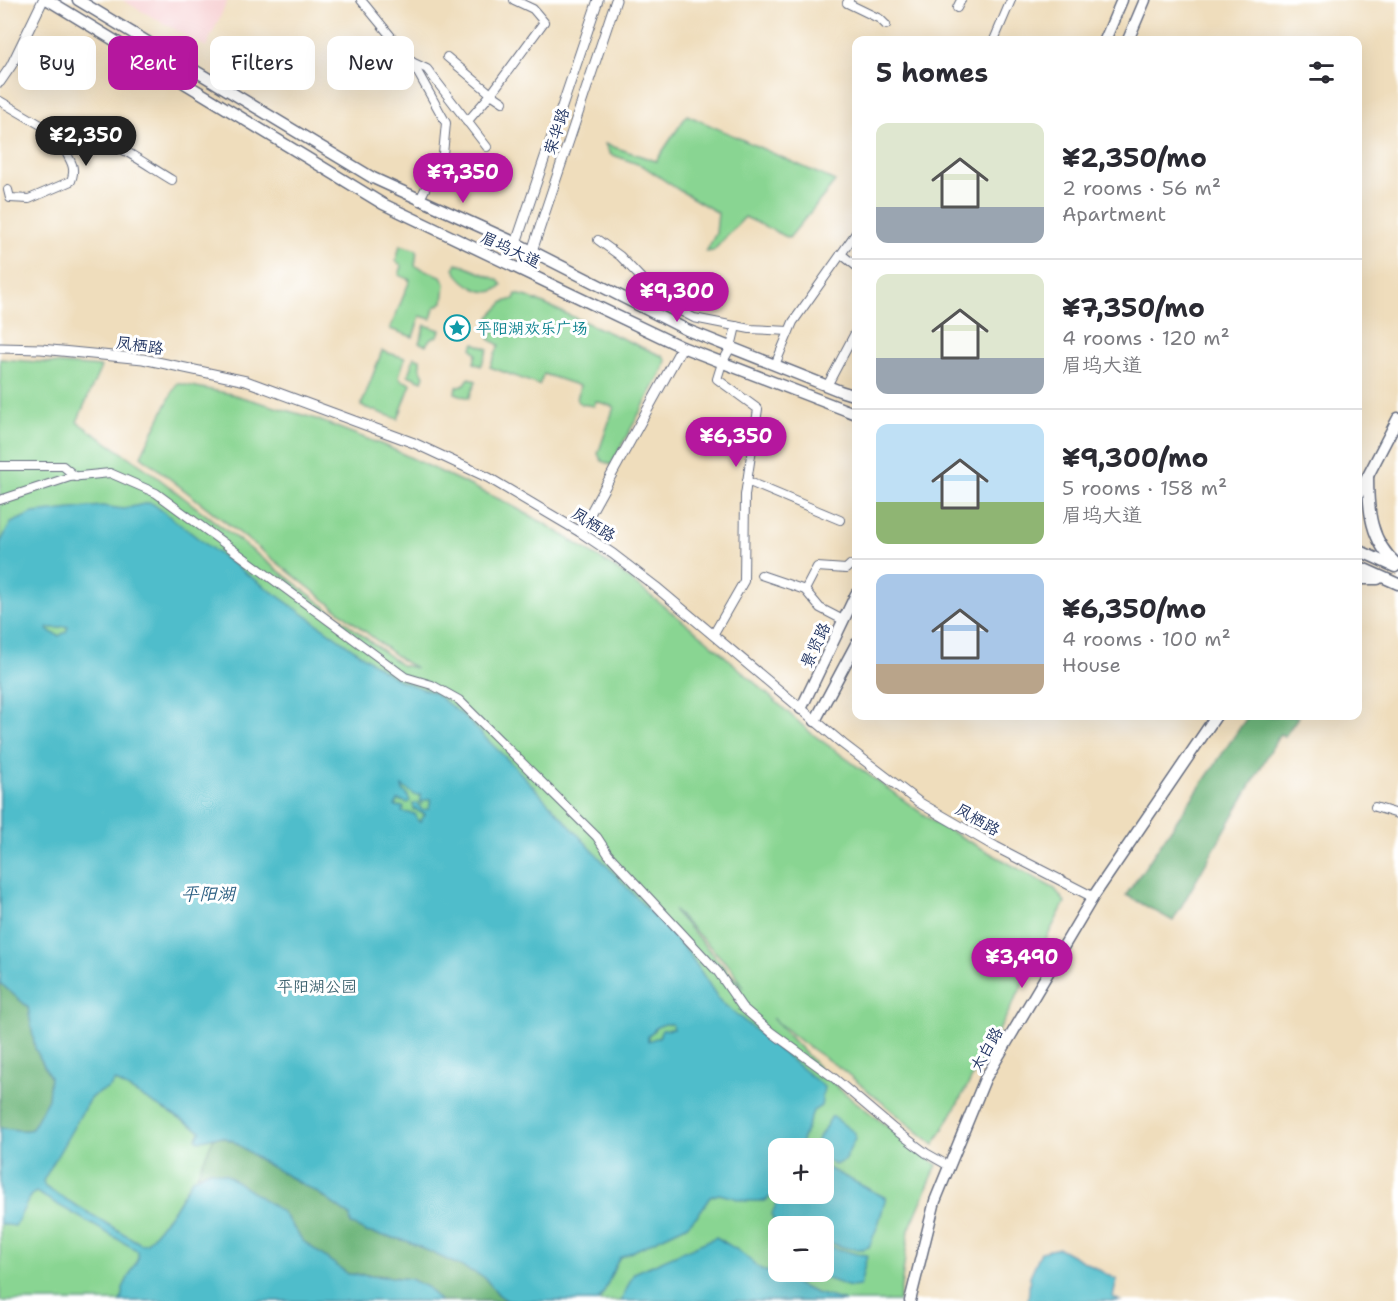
<!DOCTYPE html>
<html lang="en">
<head>
<meta charset="utf-8">
<style>
	:root { --surface:#fff; --page:#f7f7f7; --text:#2b2b33; --muted:#7c7c81; --line:#e1e1e2; --accent:#b5179e }
	body { margin:0; font-family:"Shantell Sans","LXGW WenKai TC",sans-serif; background:var(--page); color:var(--text); height:100vh; display:flex; flex-direction:column; font-size:22px; white-space:nowrap }
	* { box-sizing:border-box; margin:0 }
	p { font-size:20px; color:var(--muted) }
	.icon { flex:none; width:33px; height:33px; fill:none; stroke:currentColor; stroke-width:2; stroke-linecap:round; stroke-linejoin:round }
	.map { position:relative; flex:1; overflow:hidden }
	.sheet { position:absolute; left:852px; top:36px; width:510px; height:684px; display:flex; flex-direction:column; background:var(--surface); border-radius:12px; box-shadow:0 6px 24px #0002 }
	.sheet>* { flex:none }
	.guide { position:absolute; left:18px; top:36px; width:570px; height:54px; display:flex; gap:12px }
	.controls { position:absolute; left:768px; top:1138px; display:grid; gap:12px }
	.controls a { display:grid; place-items:center; width:66px; height:66px; border-radius:12px; background:var(--surface); box-shadow:0 6px 24px #0002; font-size:30px }
	.price { position:absolute; translate:-50% -51px; padding:0 14px; border-radius:21px; background:var(--accent); color:#fff; font-size:20px; line-height:39px; filter:drop-shadow(0 2px 3px #0008) }
	.price::after { content:''; position:absolute; left:50%; top:36px; width:18px; height:14px; margin-left:-9px; background:inherit; clip-path:polygon(0 0,100% 0,50% 100%) }
	.price.current { background:#222; color:#fff }
	ul { padding:0; list-style:none }
	li { display:flex; align-items:center; gap:18px; height:150px; padding:0 24px }
	li+li { border-top:2px solid var(--line) }
	li span { display:grid; place-items:center; flex:none; width:168px; height:120px; border-radius:12px; color:#555 }
	li>.icon { margin-inline-start:auto }
	span .icon { width:72px; height:72px; fill:#fffc; stroke-width:1 }
	li b { font-size:26px }
	h2 { display:flex; justify-content:space-between; align-items:center; height:72px; padding:0 24px; font-size:26px }
	.pill { padding:0 21px; border-radius:12px; background:var(--surface); box-shadow:0 6px 24px #0002; font-size:21px; line-height:54px }
	.pill.current { background:var(--accent); color:#fff }
	.map>svg:first-child { display:block }
	.built { fill:#f7cfd1 }
	.green { fill:#89d592; stroke:#528278; stroke-width:1.5; fill-rule:evenodd }
	.forest { fill:#6eb67c; stroke:#44726d; stroke-width:1.5 }
	.water { fill:#50bdcb; stroke:#367694; stroke-width:1.5; fill-rule:evenodd }
	.lines { fill:none; stroke-linecap:round; stroke-linejoin:round }
	.minor-casing { stroke:#656c7f; stroke-width:10 }
	.tertiary-casing { stroke:#656c7f; stroke-width:11 }
	.secondary-casing { stroke:#656c7f; stroke-width:13 }
	.minor { stroke:#fff; stroke-width:8 }
	.tertiary { stroke:#fff; stroke-width:9 }
	.secondary { stroke:#fff; stroke-width:10 }
	.labels { text-anchor:middle; stroke-width:6; stroke-linejoin:round; paint-order:stroke }
	.street-label { font-size:16px; fill:#1b2f5e; stroke:#fff }
	.culture-label { font-size:16px; fill:#0d838f; stroke:#fff; text-anchor:start }
	.park-label { font-size:16px; fill:#3c616e; stroke:#fff }
	.water-label { font-size:18px; font-style:italic; fill:#2e6184; stroke:#fff }
</style>
</head>
<body>
<div class="map">
<svg width="1398" height="1301" viewBox="0 0 1398 1301">
	<rect width="100%" height="100%" fill="#fff"/>
	<filter id="ink" filterUnits="userSpaceOnUse"><feTurbulence type="fractalNoise" baseFrequency=".0167" numOctaves="2"/><feDisplacementMap in="SourceGraphic" scale="12" xChannelSelector="R" yChannelSelector="G"/><feConvolveMatrix kernelMatrix="1 2 1 2 8 2 1 2 1" color-interpolation-filters="sRGB"/></filter>
	<filter id="wash" filterUnits="userSpaceOnUse"><feTurbulence type="fractalNoise" baseFrequency=".008" numOctaves="4" result="noise"/><feDisplacementMap in="SourceGraphic" scale="24" xChannelSelector="R" yChannelSelector="G"/><feGaussianBlur stdDeviation="1.35" result="paint"/><feColorMatrix in="noise" values="0 0 0 0 0 0 0 0 0 0 0 0 0 0 0 0 0 1.4 0 .05"/><feComposite in="paint" operator="in"/></filter>
	<g filter="url(#wash)">
		<rect width="100%" height="100%" fill="#efddbc"/>
		<!-- built -->
		<path class="built" d="M122,0H228L206,47Z"/>
		<!-- green -->
		<g class="green">
			<path d="M687,115L835,181V182L789,238L745,217L713,251L706,252L716,233L718,213L679,190L643,166L610,154L605,144L656,161Z"/>
			<path d="M400,245L417,250L415,266L441,276L445,284L443,302L434,308L431,319L420,316L413,337L390,329L410,280L399,275L402,266L396,261Z"/>
			<path d="M457,263L498,280L502,285C487,302 462,283 454,269Z"/>
			<path d="M516,294L528,297L662,356L666,360L664,368L611,465L602,461L598,454L614,407L596,401L594,406L581,404L577,400L580,386L544,374L539,385L490,367L499,345L489,339L493,332L489,317L504,302L514,299Z"/>
			<path d="M425,325L440,330L438,336L430,339L426,345L419,343Z"/>
			<path d="M474,343L488,349L481,366L474,363L476,354L472,348Z"/>
			<path d="M382,351L405,358L399,376L401,380L411,384L398,419L361,406Z"/>
			<path d="M414,357L420,359V368L424,376L422,381L408,375Z"/>
			<path d="M0,359L101,367L77,422L149,471L401,665L416,668L403,661L141,456L177,383L231,394L313,418L388,447L505,502L547,525L615,568L707,640L811,733L934,822L1055,889L1065,902L1003,1023L934,1145L844,1071L800,1041L772,1018L838,1088L937,1165L909,1230L899,1301H0ZM674,910L732,969L743,988L674,911ZM778,1149H824V1194H778ZM778,1227H824V1272H778Z"/>
			<path d="M469,378L476,381L469,398L455,393L456,387L465,384Z"/>
		</g>
		<!-- forest -->
		<g class="forest">
			<path d="M1248,716H1299L1285,736L1280,734L1173,921L1126,895Z"/>
			<path d="M0,983L28,1007L35,1048L50,1078L48,1099L32,1129C22,1133 11,1128 0,1128Z"/>
			<path d="M214,1137H222L233,1141L263,1162L318,1193L350,1216L366,1232L407,1241L484,1277L499,1295L508,1301H440L428,1288L411,1279L376,1275L348,1274L303,1241L282,1212L210,1170L197,1175Z"/>
		</g>
		<!-- water -->
		<g class="water">
			<path d="M148,503L153,504L224,558L387,673L401,681L434,693L461,714L514,766L690,955L720,1001L824,1087L821,1106L813,1111L799,1149H778V1191L765,1201H746L719,1194L710,1197L698,1215L686,1226L619,1258L603,1294L598,1301H508L499,1295L484,1277L407,1241L366,1232L351,1224L350,1216L318,1193L263,1162L233,1141L222,1137H214L199,1141L196,1139L201,1131L115,1081C106,1095 98,1088 89,1100L43,1181L45,1187L141,1244L147,1243L174,1209L192,1179L210,1170L225,1174L282,1212L303,1241L348,1274L411,1279L428,1288L440,1301H120L123,1296V1288L138,1258V1252L135,1249L36,1192L31,1195L15,1226L0,1224V1128C11,1128 22,1133 32,1129L48,1099L50,1077L35,1048L28,1007L0,983V543L11,523L33,513L102,506L123,509ZM64,626L68,627L66,632L59,636L48,631L47,628H58ZM402,786L415,795H421L420,803L422,804V801L431,799L429,809L422,810L417,803L413,804L414,810L416,809L419,812L425,814L420,822L418,821L415,814L402,812L404,807L395,806L398,800L408,803L410,801L407,794L403,791ZM665,1024H672L674,1029L662,1030L659,1037L648,1041V1036L657,1027Z"/>
			<path d="M832,1116L855,1133V1139L844,1161L835,1165L824,1159V1149H814L816,1142Z"/>
			<path d="M824,1166L886,1198L878,1225L869,1247C854,1253 838,1245 824,1241V1227H787L773,1221L772,1214L781,1194H824Z"/>
			<path d="M716,1237L739,1251L761,1269L816,1293L846,1301H621L634,1273Z"/>
			<path d="M824,1245L857,1254L867,1255L860,1286L850,1287L816,1275L814,1272H824Z"/>
			<path d="M1059,1248L1117,1280L1113,1297L1120,1301H1028L1030,1276L1041,1252Z"/>
		</g>
	</g>
	<g filter="url(#ink)">
		<g class="lines">
			<!-- minor casing -->
			<g class="minor-casing">
				<g id="minor">
					<path d="M361,0L412,62L446,123L443,154L419,201"/>
					<path d="M849,0L847,3L880,19L886,25"/>
					<path d="M957,8L961,0"/>
					<path d="M994,40L1011,0"/>
					<path d="M447,57L491,94L503,102"/>
					<path d="M412,62L427,69L487,147"/>
					<path d="M0,101L63,138"/>
					<path d="M467,122L491,94L544,22L533,9L514,0"/>
					<path d="M8,190L10,198L29,199L71,181C79,161 62,157 63,138C70,134 77,131 86,133C106,136 153,169 172,180"/>
					<path d="M598,240L620,256L665,303L694,318L750,329L789,331"/>
					<path d="M841,254L856,266"/>
					<path d="M775,365L793,322L856,233"/>
					<path d="M827,386L856,331"/>
					<path d="M0,466H63L76,477"/>
					<path d="M747,481L840,520"/>
					<path d="M0,500L70,477L110,473L156,493L405,677L432,685L459,700L597,837L608,854L718,972L742,1007L771,1032L834,1078L894,1129L926,1153L949,1166"/>
					<path d="M761,575L805,590L820,608L843,620"/>
					<path d="M805,590L817,567L846,569L850,565"/>
					<path d="M713,635L744,581L745,495L758,409L717,379L722,363L731,347L736,326"/>
					<path d="M1375,807L1398,814"/>
				</g>
			</g>
			<!-- tertiary casing -->
			<g class="tertiary-casing">
				<g id="tertiary">
					<path d="M0,82L11,66L43,0"/>
					<path d="M504,262L516,243L598,0"/>
					<path d="M519,269L532,251L616,0"/>
					<path d="M0,348L41,349L143,359L246,381L414,443L489,478L580,532L613,554L656,587L843,744L920,803L996,847L1093,897"/>
					<path d="M580,532L682,347"/>
				</g>
			</g>
			<!-- secondary casing -->
			<g class="secondary-casing">
				<g id="secondary">
					<path d="M48,0L383,204L682,347L856,414"/>
					<path d="M78,0L373,178L516,243L687,330L840,391L856,396"/>
					<path d="M1105,40L1122,0"/>
					<path d="M1128,40L1145,0"/>
					<path d="M1368,476C1368,509 1370,542 1398,565"/>
					<path d="M1358,495L1398,418"/>
					<path d="M1358,550L1395,567"/>
					<path d="M1358,566L1398,584"/>
					<path d="M1358,579H1378"/>
					<path d="M801,709L856,594"/>
					<path d="M815,721L856,644"/>
					<path d="M910,1301L935,1201L985,1079L1093,897L1216,716"/>
				</g>
			</g>
			<!-- minor -->
			<use href="#minor" class="minor"/>
			<!-- tertiary -->
			<use href="#tertiary" class="tertiary"/>
			<!-- secondary -->
			<use href="#secondary" class="secondary"/>
		</g>
	</g>
	<!-- icons -->
	<defs>
		<g id="sight-ring" transform="scale(1.35)"><circle r="9.5" fill="#fff" stroke="#0f9aa8" stroke-width="1.5"/><path d="M0-6L1.8-2.2L6-1.7L2.9 1.2L3.7 5.4L0 3.3L-3.7 5.4L-2.9 1.2L-6-1.7L-1.8-2.2Z" fill="#0f9aa8"/></g>
	</defs>
	<g fill-rule="evenodd">
		<use href="#sight-ring" x="457" y="328"/>
	</g>
	<g class="labels">
		<!-- street labels -->
		<g class="street-label">
			<text transform="translate(556 131) rotate(-72)" y="6">荣华路</text>
			<text transform="translate(511 249) rotate(25)" y="6">眉坞大道</text>
			<text transform="translate(140 345) rotate(8)" y="6">凤栖路</text>
			<text transform="translate(594 524) rotate(33)" y="6">凤栖路</text>
			<text transform="translate(815 645) rotate(-65)" y="6">景贤路</text>
			<text transform="translate(978 819) rotate(30)" y="6">凤栖路</text>
			<text transform="translate(986 1049) rotate(-60)" y="6">太白路</text>
		</g>
		<!-- culture labels -->
		<g class="culture-label">
			<text x="476" y="334">平阳湖欢乐广场</text>
		</g>
		<!-- park labels -->
		<g class="park-label">
			<text x="317" y="992">平阳湖公园</text>
		</g>
		<!-- water labels -->
		<g class="water-label">
			<text x="208" y="900">平阳湖</text>
		</g>
	</g>
</svg>
<div class="controls">
<a>+</a>
<a>−</a>
</div>
<b class="price current" style="left:86px;top:167px">¥2,350</b>
<b class="price" style="left:463px;top:204px">¥7,350</b>
<b class="price" style="left:677px;top:323px">¥9,300</b>
<b class="price" style="left:736px;top:468px">¥6,350</b>
<b class="price" style="left:1022px;top:989px">¥3,490</b>
<div class="guide">
<a class="pill">Buy</a>
<a class="pill current">Rent</a>
<a class="pill">Filters</a>
<a class="pill">New</a>
</div>
<section class="sheet">
<h2>5 homes<svg class="icon" aria-label="filters" viewBox="0 0 24 24"><path d="M4 7h16M4 17h16"/><circle cx="9" cy="7" r="2"/><circle cx="15" cy="17" r="2"/></svg></h2>
<ul>
<li><span style="background:linear-gradient(#dfe7d0 70%,#9aa5b1 0)"><svg class="icon" aria-label="home" viewBox="0 0 24 24"><path d="M3 11l9-7 9 7M6 9v11h12V9"/></svg></span><div><b>¥2,350/mo</b><p>2 rooms · 56 m²</p><p>Apartment</p></div></li>
<li><span style="background:linear-gradient(#dfe7d0 70%,#9aa5b1 0)"><svg class="icon" aria-label="home" viewBox="0 0 24 24"><path d="M3 11l9-7 9 7M6 9v11h12V9"/></svg></span><div><b>¥7,350/mo</b><p>4 rooms · 120 m²</p><p>眉坞大道</p></div></li>
<li><span style="background:linear-gradient(#bfe0f5 65%,#8fb573 0)"><svg class="icon" aria-label="home" viewBox="0 0 24 24"><path d="M3 11l9-7 9 7M6 9v11h12V9"/></svg></span><div><b>¥9,300/mo</b><p>5 rooms · 158 m²</p><p>眉坞大道</p></div></li>
<li><span style="background:linear-gradient(#a9c7e8 75%,#b9a48a 0)"><svg class="icon" aria-label="home" viewBox="0 0 24 24"><path d="M3 11l9-7 9 7M6 9v11h12V9"/></svg></span><div><b>¥6,350/mo</b><p>4 rooms · 100 m²</p><p>House</p></div></li>
</ul>
</section>
</div>
</body>
</html>
